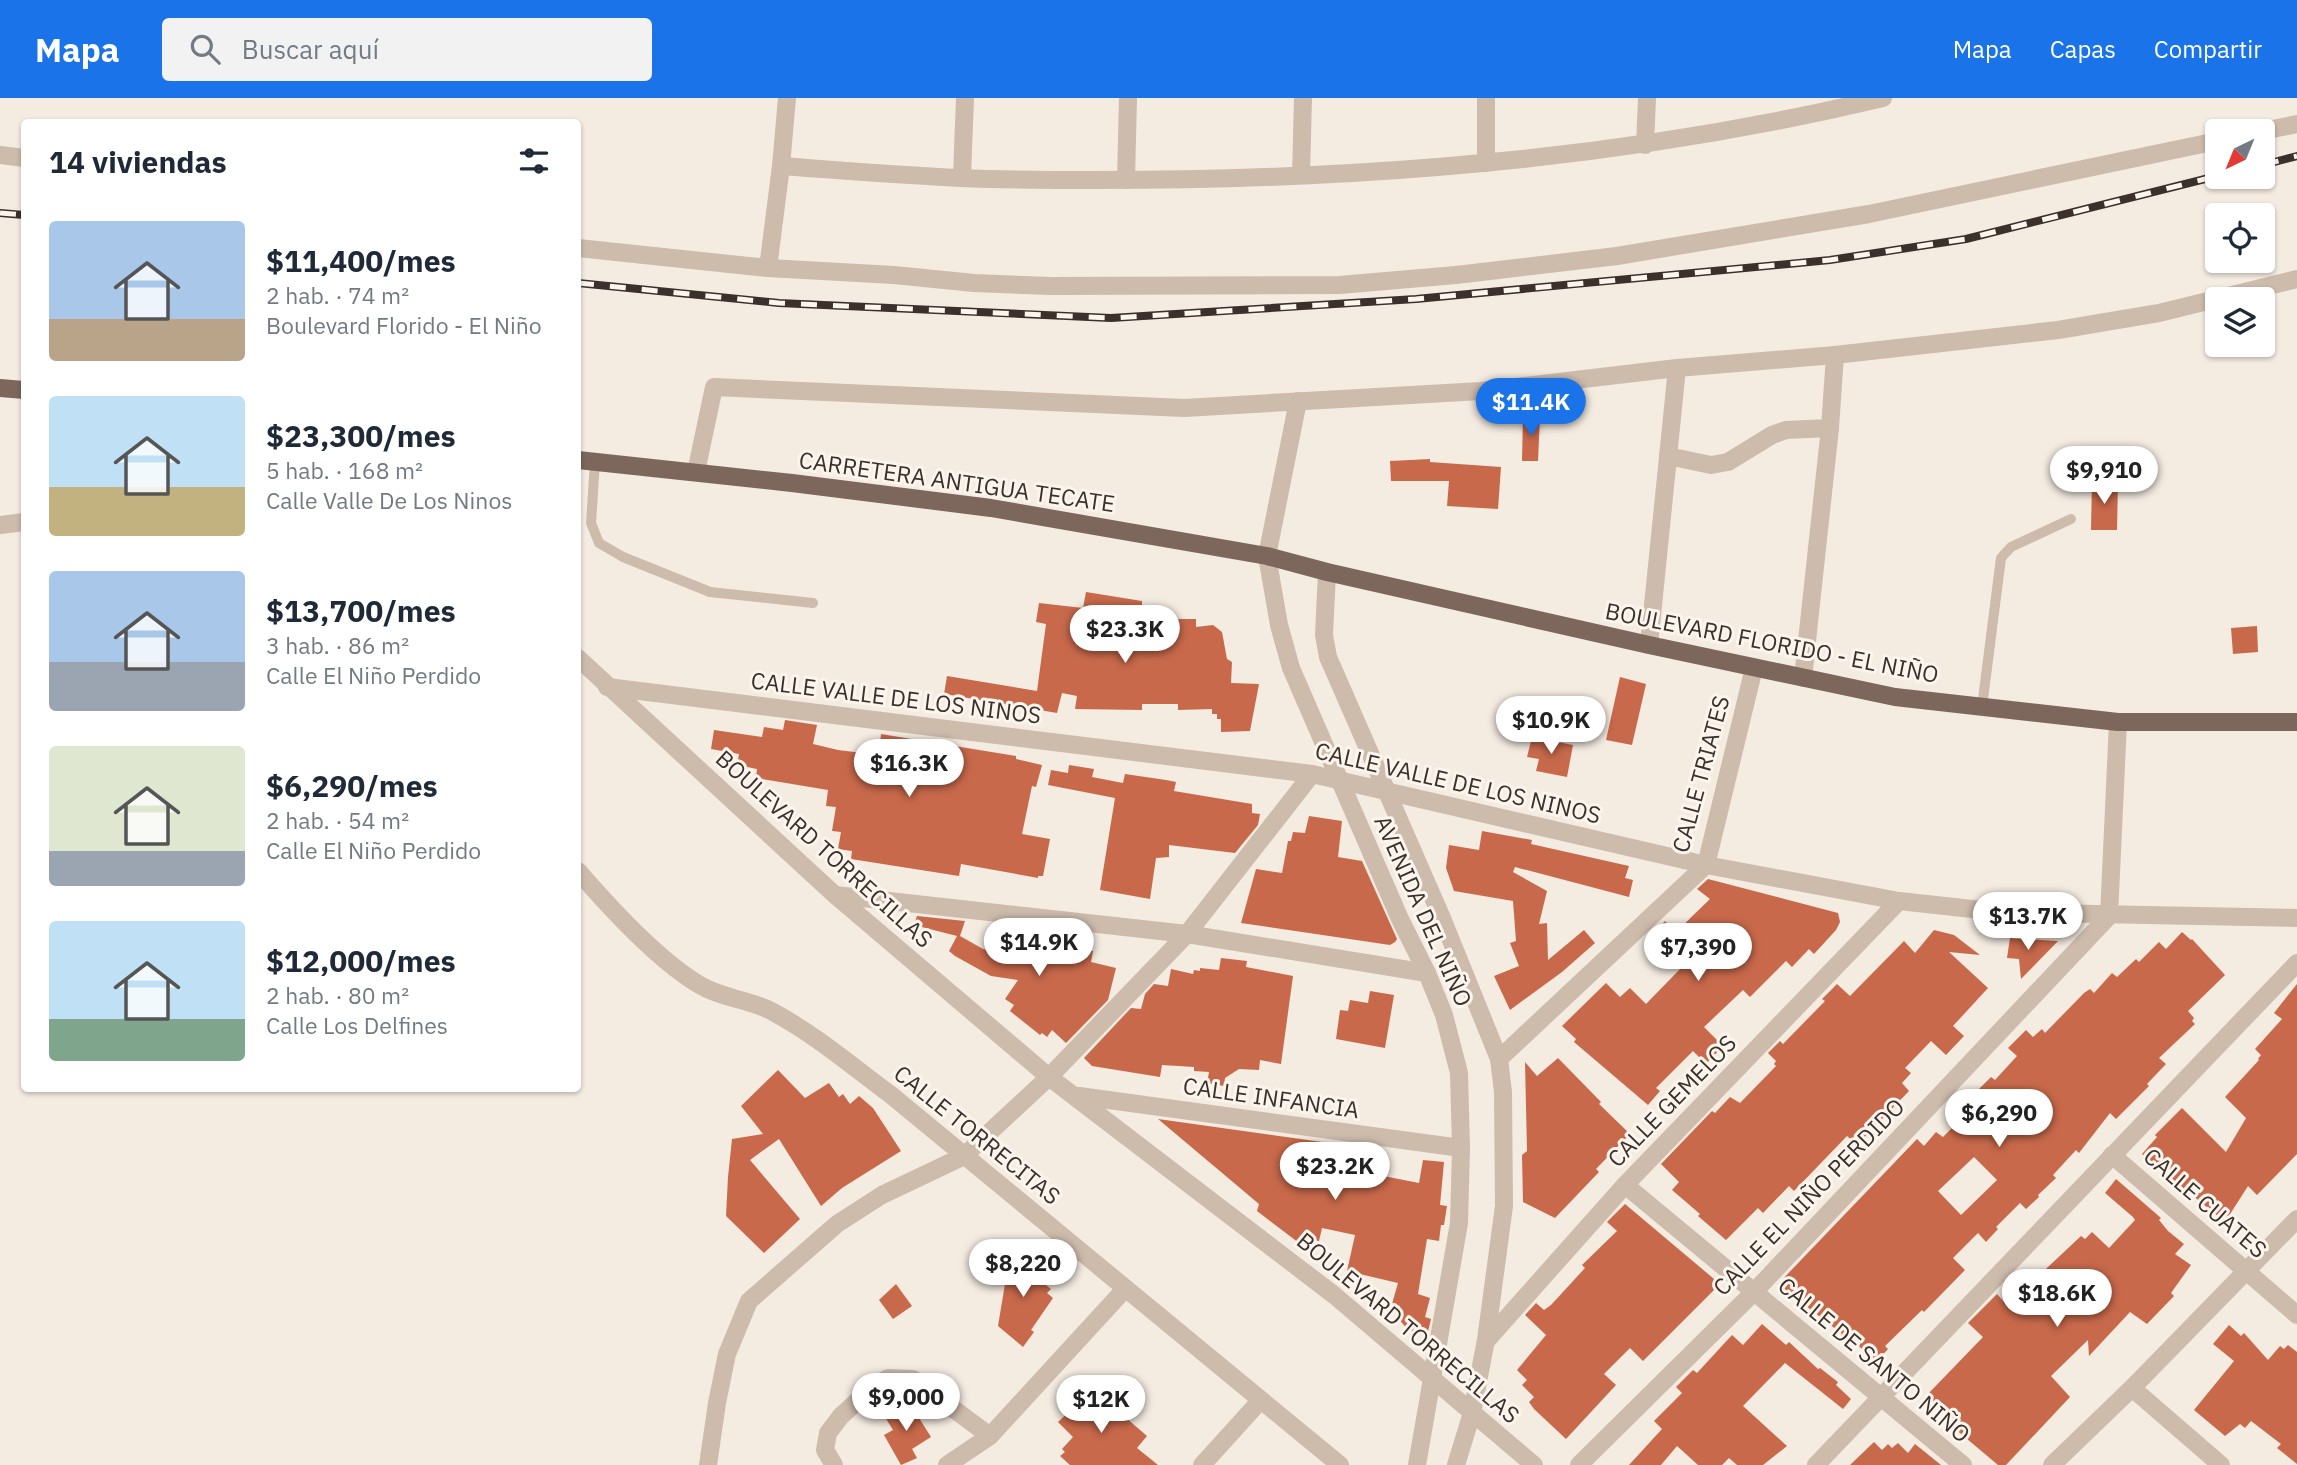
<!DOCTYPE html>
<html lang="es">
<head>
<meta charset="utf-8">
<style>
	:root { --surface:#fff; --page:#f2f2f3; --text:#1f2937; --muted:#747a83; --accent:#1a73e8 }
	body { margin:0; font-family:"IBM Plex Sans",sans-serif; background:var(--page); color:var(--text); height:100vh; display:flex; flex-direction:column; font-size:26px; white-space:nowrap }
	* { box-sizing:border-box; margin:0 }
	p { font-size:23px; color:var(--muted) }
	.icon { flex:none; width:38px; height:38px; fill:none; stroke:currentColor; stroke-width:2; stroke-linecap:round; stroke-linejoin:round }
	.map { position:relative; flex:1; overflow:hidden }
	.side { position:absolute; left:21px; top:21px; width:560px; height:973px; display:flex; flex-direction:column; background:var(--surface); border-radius:7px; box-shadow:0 2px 5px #0004 }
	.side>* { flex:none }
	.needle { width:46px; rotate:223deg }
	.fabs { position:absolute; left:2205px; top:21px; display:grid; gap:14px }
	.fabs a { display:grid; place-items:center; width:70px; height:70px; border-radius:7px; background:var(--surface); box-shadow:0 2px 5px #0004; font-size:35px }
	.price { position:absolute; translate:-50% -60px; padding:0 16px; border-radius:24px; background:#fff; color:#222; font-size:23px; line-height:46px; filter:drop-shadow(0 2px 4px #0008) }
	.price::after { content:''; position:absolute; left:50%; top:42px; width:21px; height:16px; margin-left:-10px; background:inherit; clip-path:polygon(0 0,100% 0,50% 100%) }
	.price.selected { background:var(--accent); color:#fff }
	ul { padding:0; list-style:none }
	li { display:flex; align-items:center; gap:21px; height:175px; padding:0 28px }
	li span { display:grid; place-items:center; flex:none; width:196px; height:140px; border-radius:7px; color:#555 }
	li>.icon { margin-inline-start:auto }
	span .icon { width:84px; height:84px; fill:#fffc; stroke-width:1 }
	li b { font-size:30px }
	h2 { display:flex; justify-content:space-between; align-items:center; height:84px; padding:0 28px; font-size:30px }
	header { display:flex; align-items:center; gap:42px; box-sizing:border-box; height:98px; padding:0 35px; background:var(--accent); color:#fff }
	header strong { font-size:33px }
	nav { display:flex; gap:38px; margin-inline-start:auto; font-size:24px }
	.search { width:490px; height:63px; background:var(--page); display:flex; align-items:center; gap:18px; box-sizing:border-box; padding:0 24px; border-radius:7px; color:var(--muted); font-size:26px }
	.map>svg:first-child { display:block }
	.building { fill:#c8694b; fill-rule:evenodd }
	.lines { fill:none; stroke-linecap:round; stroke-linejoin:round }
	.lane { stroke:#cdbbac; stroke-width:10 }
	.street { stroke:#cdbbac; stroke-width:18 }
	.primary { stroke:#7d675c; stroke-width:18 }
	.rail-casing { stroke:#3b302b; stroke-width:8 }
	.rail { stroke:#fbf5ee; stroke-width:5; stroke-dasharray:16; stroke-linecap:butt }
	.labels { text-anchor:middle; stroke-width:6; stroke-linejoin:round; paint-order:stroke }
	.street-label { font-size:23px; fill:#3b302b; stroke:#fbf5ee }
</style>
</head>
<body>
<header>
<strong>Mapa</strong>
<div class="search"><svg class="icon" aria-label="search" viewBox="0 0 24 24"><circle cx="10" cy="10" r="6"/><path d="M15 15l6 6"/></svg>Buscar aquí</div>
<nav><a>Mapa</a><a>Capas</a><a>Compartir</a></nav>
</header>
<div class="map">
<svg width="2297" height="1367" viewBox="0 0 2297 1367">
	<rect width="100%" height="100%" fill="#f4ebe1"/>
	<!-- building -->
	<g class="building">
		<path d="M1523,317L1540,318L1538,363H1522Z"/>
		<path d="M1430,361V364L1501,369L1498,411L1447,408L1449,383H1391L1390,363Z"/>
		<path d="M2092,383L2118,384L2117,432H2091Z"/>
		<path d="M1086,494L1142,503V531L1179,529L1178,521H1196V529L1213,527L1222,534L1227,561L1232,564L1231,585L1259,586L1250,633L1221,634V621H1217V616H1212V611L1178,612V606H1142V612L1075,611L1077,598L1062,595L1057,615L944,596L947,578L1037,593L1046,526L1036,524L1039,505L1083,510Z"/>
		<path d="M2257,528L2258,554L2233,556L2231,530Z"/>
		<path d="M1620,579L1646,586L1632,647L1606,642Z"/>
		<path d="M785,622L817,627L813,646L838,652L879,657L881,636L1016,658V661L1042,667L1036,689L1032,688L1022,736L1050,741L1043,778H1038V780L961,766L959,778L851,761L852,753L838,751L841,734L832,733L836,709L826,708L828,692L756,680L757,671L737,667L739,656L711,651L714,632L762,639L764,629L783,632Z"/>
		<path d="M1532,639L1573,647L1567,679L1536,673L1539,661L1527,659Z"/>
		<path d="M1069,667L1094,671L1092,679L1123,685L1125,676L1166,682L1176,684L1174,693L1252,706V715L1260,716L1258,727L1235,755L1169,747V759L1156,760L1150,801L1100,792L1115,700L1048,687L1051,672L1068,675Z"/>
		<path d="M1309,718L1342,723L1338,759L1362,763L1397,841L1395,844L1390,847L1241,825L1256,771L1282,775L1288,743H1291L1293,734L1305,735Z"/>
		<path d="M1482,733L1532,742L1531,746L1629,768L1625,780L1633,782L1629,799L1515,769L1513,774L1547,793L1539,826L1547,825L1548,862L1584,832L1595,845L1562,874L1510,912L1494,878L1519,868L1510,845L1516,843L1513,803L1454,793L1446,770L1449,747L1479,752Z"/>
		<path d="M1708,781L1838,815L1840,824L1836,832L1814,856L1809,851L1792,869L1786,863L1750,899L1743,892L1704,929L1723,948L1706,966L1693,953L1656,990L1660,993L1648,1007L1574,944L1576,941L1562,928L1606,885L1620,899L1630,890L1646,906L1682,869L1652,837L1665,823L1676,834L1710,801L1697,791Z"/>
		<path d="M917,818L965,823L960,838L983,851L1015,855L1019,832L1069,843L1068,847L1093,853L1091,864L1116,870L1108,902L1066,945L1052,932L1047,939L1042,935L1040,937L1010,913L1014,907L1005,901L1018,882L991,878L955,858L949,853L957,838L914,827Z"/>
		<path d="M1934,832L1954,837L1980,857L1949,854L1988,890L1953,928L1964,938L1946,957L1931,943L1905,970L1911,975L1902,985L1909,993L1857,1047L1847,1038L1794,1093L1789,1088L1763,1115L1758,1110L1726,1142L1698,1118L1700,1116L1672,1092L1679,1084L1661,1066L1712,1013L1715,1015L1730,999L1740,1005L1776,968L1774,966L1776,963L1768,955L1780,943L1783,946L1825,903L1822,901L1837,886L1850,898L1904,843L1915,855Z"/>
		<path d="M2182,834L2191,842L2192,841L2225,877L2188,913L2194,920L2192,923L2195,926L2159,960L2166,966L2147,986L2149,988L2116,1021L2110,1015L2079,1055L2076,1052L2053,1077L2056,1080L2038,1097L2039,1099L2026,1111L2020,1105L1996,1129L1998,1131L1986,1144L1978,1135L1953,1160L1965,1172L1924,1214L1922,1212L1885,1248L1888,1251L1877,1263L1856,1246L1840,1239L1842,1236L1778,1186L1917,1041L1924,1048L1936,1034L1943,1039L1966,1016L1960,1010L1991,979L1995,982L2017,958L2008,950L2026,932L2033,939L2042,931L2045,935L2084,895L2090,891L2094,895L2112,875L2117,879L2136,861L2139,864L2159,844L2166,851ZM1974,1059L1997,1082L1961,1117L1938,1093Z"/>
		<path d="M2010,840L2021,841L2058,843L2021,881L2019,861L2007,860Z"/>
		<path d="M1221,860L1247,863L1246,869L1293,878L1281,966L1260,962L1259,972L1239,971L1225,980L1224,988L1207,985L1209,974L1194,973V969L1162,967L1160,979L1092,968L1084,960L1131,910L1141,911L1145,896L1154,886L1168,888L1171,871L1193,876L1194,872L1200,873V870L1219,872Z"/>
		<path d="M2297,886V1056L2257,1097L2248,1088L2225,1124L2142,1056L2157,1039L2155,1037L2182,1010L2226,1054L2246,1020L2225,999L2259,962L2258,961L2261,957L2255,951L2282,921L2274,915Z"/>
		<path d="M1370,893L1394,897L1385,950L1336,941L1340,912L1348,913L1350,902L1368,905Z"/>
		<path d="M1558,960L1601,1004L1599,1006L1630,1036L1596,1071L1599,1074L1555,1120L1523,1104L1522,1057L1527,1053L1525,964L1537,978Z"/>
		<path d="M778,972L805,1000L829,985L839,999L843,996L850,1006L859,998L873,1010L901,1053L842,1090L821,1108L779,1041L750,1062L800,1121L764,1155L726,1118L728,1079L732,1041L763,1036L741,1008Z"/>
		<path d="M1158,1021L1373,1051L1368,1075L1419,1085L1423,1062L1444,1064L1440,1107L1447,1108L1444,1127H1441L1439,1143L1427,1141L1418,1196L1430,1200L1425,1219L1431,1221L1427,1238L1408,1232L1397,1219L1400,1208L1392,1206L1398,1185L1347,1173L1355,1137L1322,1130L1319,1143L1300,1140L1299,1145L1257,1113L1259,1106Z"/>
		<path d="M2116,1081L2161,1120L2159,1122L2168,1133L2184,1146L2175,1156L2191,1167L2171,1195L2174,1198L2147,1226L2130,1214L2089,1258L2088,1242L2051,1278L2070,1299L2006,1367H1998L1954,1330L1958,1326L1927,1297L1983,1239L1968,1225L1997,1196L2005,1205L2012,1198L2015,1200L2081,1138L2085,1141L2092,1134L2109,1150L2135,1122L2133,1119L2105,1095Z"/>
		<path d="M1625,1106L1720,1186L1643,1263L1630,1250L1604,1276L1616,1287L1566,1341L1534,1311L1529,1304L1534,1299L1522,1287L1527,1282L1517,1272L1546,1237L1525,1217L1536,1205L1544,1212L1551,1207L1585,1170L1582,1167L1617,1133L1607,1124Z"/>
		<path d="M1010,1156L1029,1159L1043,1170L1036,1179L1051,1191L1047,1195L1053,1200L1031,1232L1034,1234L1023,1249L998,1228Z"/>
		<path d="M896,1186L912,1208L893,1221L879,1202Z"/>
		<path d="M1762,1226L1786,1247L1789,1244L1818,1271L1820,1270L1838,1284L1836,1287L1851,1301L1843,1311L1785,1265L1743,1308L1787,1348L1763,1367H1737L1729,1360L1722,1367H1698L1677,1348L1661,1367H1629L1662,1331L1654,1323L1682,1295L1676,1289L1693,1272L1697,1275L1732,1237L1743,1247Z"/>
		<path d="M2229,1227L2241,1238L2244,1235L2268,1262L2280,1248L2284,1251L2288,1247L2297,1254V1366L2277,1350L2281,1346L2251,1323L2245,1330L2240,1326L2225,1338L2194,1312L2234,1263L2213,1246Z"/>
		<path d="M1089,1288L1147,1338L1137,1350L1158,1367H1070L1060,1358L1065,1354L1062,1351L1073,1339L1058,1324L1075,1308L1073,1306Z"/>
		<path d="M909,1304L931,1339L912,1351L917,1360L901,1367L884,1337L893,1332L885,1319Z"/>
		<path d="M1874,1344L1882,1352L1888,1346L1892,1350L1898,1345L1908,1355L1915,1346L1941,1367H1850Z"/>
	</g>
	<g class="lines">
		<!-- lane -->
		<g class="lane">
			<path d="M595,364L591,425L599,445L623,459L710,494L813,505"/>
			<path d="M1982,609L2001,460L2011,449L2071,421"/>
		</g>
		<!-- street -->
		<g class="street">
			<path d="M2263,33L2297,26"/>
			<path d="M1645,47L1647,0"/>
			<path d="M0,57L24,60"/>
			<path d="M1486,65V0"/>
			<path d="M781,68C850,73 919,79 987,81C1287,87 1590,70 1883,0"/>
			<path d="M1301,77L1303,0"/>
			<path d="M962,79L965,0"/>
			<path d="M1126,82L1128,0"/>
			<path d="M578,150L768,170L894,177L974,185L1051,188L1339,187L1456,177L1617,158L1869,116L2217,43"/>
			<path d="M768,170L781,68L787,0"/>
			<path d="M1298,303L1267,458L1279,527L1291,570L1400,821L1427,875L1444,917L1459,975L1461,1050L1459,1125L1417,1367"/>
			<path d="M1668,358L1711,367L1728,364L1772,337L1786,332L1830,330"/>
			<path d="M696,374L714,289L1184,310L1481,293L1677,270L1835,257L2058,232L2159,215L2297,181"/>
			<path d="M0,427L24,424"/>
			<path d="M1327,474L1324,537L1328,559L1442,820L1499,961L1503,994L1504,1108L1486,1242L1472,1315L1456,1367"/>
			<path d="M1649,547L1677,270"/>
			<path d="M578,560L835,797L1049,979L1334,1197L1534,1367"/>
			<path d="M1803,580L1830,330L1835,257"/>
			<path d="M607,589L1312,676L1706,767L1899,803L2000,814L2297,820"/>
			<path d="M578,773C610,810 657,861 698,886C722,901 750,901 773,914C816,937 853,969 891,997L1340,1367"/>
			<path d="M835,797L1187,836L1427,875"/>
			<path d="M1499,961L1706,767L1754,570"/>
			<path d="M1079,998L1461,1050"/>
			<path d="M2112,1057L2297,1217"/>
			<path d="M1625,1087L1963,1367"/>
			<path d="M1487,1242L1625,1087L1899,803"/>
			<path d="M2132,1290L2221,1367"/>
			<path d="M708,1367L717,1305L727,1256L749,1203L837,1126L882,1097L964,1058L1049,979L1187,836L1312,676"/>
			<path d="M834,1367L825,1352L828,1335L841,1318L865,1296L888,1280L913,1281L990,1338"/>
			<path d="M947,1367L990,1338L1125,1191"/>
			<path d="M1202,1367L1260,1303"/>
			<path d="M1579,1367L1754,1194L2109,818L2118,624"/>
			<path d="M1816,1367L2297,865"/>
			<path d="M2052,1367L2132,1290L2297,1121"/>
		</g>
		<!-- primary -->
		<g class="primary">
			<path d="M0,290L24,292"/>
			<path d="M578,362L792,385L991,410L1267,458L1327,474L1649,547L1895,599L2118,624H2297"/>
		</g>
		<!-- rail casing -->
		<g class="rail-casing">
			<g id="rail">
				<path d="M2263,67L2297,58"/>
				<path d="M0,115L24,117"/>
				<path d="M578,185L779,205L1111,220L1416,201L1830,162L1966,141L2217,78"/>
			</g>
		</g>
		<!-- rail -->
		<use href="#rail" class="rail"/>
	</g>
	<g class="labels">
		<!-- street labels -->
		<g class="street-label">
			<text transform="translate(957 384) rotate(8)" y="8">CARRETERA ANTIGUA TECATE</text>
			<text transform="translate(1772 545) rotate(11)" y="8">BOULEVARD FLORIDO - EL NIÑO</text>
			<text transform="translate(896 600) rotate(7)" y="8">CALLE VALLE DE LOS NINOS</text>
			<text transform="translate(1701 676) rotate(-75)" y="8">CALLE TRIATES</text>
			<text transform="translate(1458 685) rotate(13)" y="8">CALLE VALLE DE LOS NINOS</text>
			<text transform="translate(824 751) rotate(42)" y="8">BOULEVARD TORRECILLAS</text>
			<text transform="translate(1423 813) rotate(66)" y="8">AVENIDA DEL NIÑO</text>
			<text transform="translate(1271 1000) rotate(8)" y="8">CALLE INFANCIA</text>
			<text transform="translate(1672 1003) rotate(-46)" y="8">CALLE GEMELOS</text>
			<text transform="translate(977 1037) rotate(39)" y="8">CALLE TORRECITAS</text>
			<text transform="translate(1809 1099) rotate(-46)" y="8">CALLE EL NIÑO PERDIDO</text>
			<text transform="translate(2205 1105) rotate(41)" y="8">CALLE CUATES</text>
			<text transform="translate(1408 1230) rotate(40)" y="8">BOULEVARD TORRECILLAS</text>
			<text transform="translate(1874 1262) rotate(40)" y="8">CALLE DE SANTO NIÑO</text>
		</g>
	</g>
</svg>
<div class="fabs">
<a><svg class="needle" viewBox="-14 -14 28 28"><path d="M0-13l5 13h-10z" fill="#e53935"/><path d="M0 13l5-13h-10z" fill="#747a83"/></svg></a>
<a><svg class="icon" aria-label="locate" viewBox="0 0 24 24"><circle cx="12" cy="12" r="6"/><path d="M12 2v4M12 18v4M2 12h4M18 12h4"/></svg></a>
<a><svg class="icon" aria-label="layers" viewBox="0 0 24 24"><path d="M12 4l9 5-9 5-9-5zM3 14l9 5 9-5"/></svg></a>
</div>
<b class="price selected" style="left:1531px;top:340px">$11.4K</b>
<b class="price" style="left:2104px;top:408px">$9,910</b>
<b class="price" style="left:1125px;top:567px">$23.3K</b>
<b class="price" style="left:1551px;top:658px">$10.9K</b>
<b class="price" style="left:909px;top:701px">$16.3K</b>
<b class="price" style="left:2028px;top:854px">$13.7K</b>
<b class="price" style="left:1039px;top:880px">$14.9K</b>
<b class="price" style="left:1698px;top:885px">$7,390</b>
<b class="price" style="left:1999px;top:1051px">$6,290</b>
<b class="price" style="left:1335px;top:1104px">$23.2K</b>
<b class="price" style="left:1023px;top:1201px">$8,220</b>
<b class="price" style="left:2057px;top:1231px">$18.6K</b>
<b class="price" style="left:906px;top:1335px">$9,000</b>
<b class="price" style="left:1101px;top:1337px">$12K</b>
<section class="side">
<h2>14 viviendas<svg class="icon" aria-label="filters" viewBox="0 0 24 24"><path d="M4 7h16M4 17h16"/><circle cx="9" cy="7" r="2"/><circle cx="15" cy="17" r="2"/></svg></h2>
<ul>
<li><span style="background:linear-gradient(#a9c7e8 70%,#b9a48a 0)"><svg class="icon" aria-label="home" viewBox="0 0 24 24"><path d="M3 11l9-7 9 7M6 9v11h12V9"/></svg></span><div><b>$11,400/mes</b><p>2 hab. · 74 m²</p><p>Boulevard Florido - El Niño</p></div></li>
<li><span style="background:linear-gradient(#bfe0f5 65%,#c2b280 0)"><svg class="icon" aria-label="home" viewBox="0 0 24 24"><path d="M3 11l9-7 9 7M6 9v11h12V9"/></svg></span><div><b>$23,300/mes</b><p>5 hab. · 168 m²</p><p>Calle Valle De Los Ninos</p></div></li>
<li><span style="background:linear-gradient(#a9c7e8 65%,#9aa5b1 0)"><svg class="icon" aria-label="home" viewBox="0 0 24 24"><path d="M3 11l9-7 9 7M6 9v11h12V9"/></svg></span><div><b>$13,700/mes</b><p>3 hab. · 86 m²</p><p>Calle El Niño Perdido</p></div></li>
<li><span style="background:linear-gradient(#dfe7d0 75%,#9aa5b1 0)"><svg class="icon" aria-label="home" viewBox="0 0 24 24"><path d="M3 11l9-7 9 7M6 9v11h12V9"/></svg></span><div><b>$6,290/mes</b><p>2 hab. · 54 m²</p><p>Calle El Niño Perdido</p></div></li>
<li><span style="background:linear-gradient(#bfe0f5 70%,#7fa58c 0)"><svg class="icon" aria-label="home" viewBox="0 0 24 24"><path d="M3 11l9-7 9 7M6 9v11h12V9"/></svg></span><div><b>$12,000/mes</b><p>2 hab. · 80 m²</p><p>Calle Los Delfines</p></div></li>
</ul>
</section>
</div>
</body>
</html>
